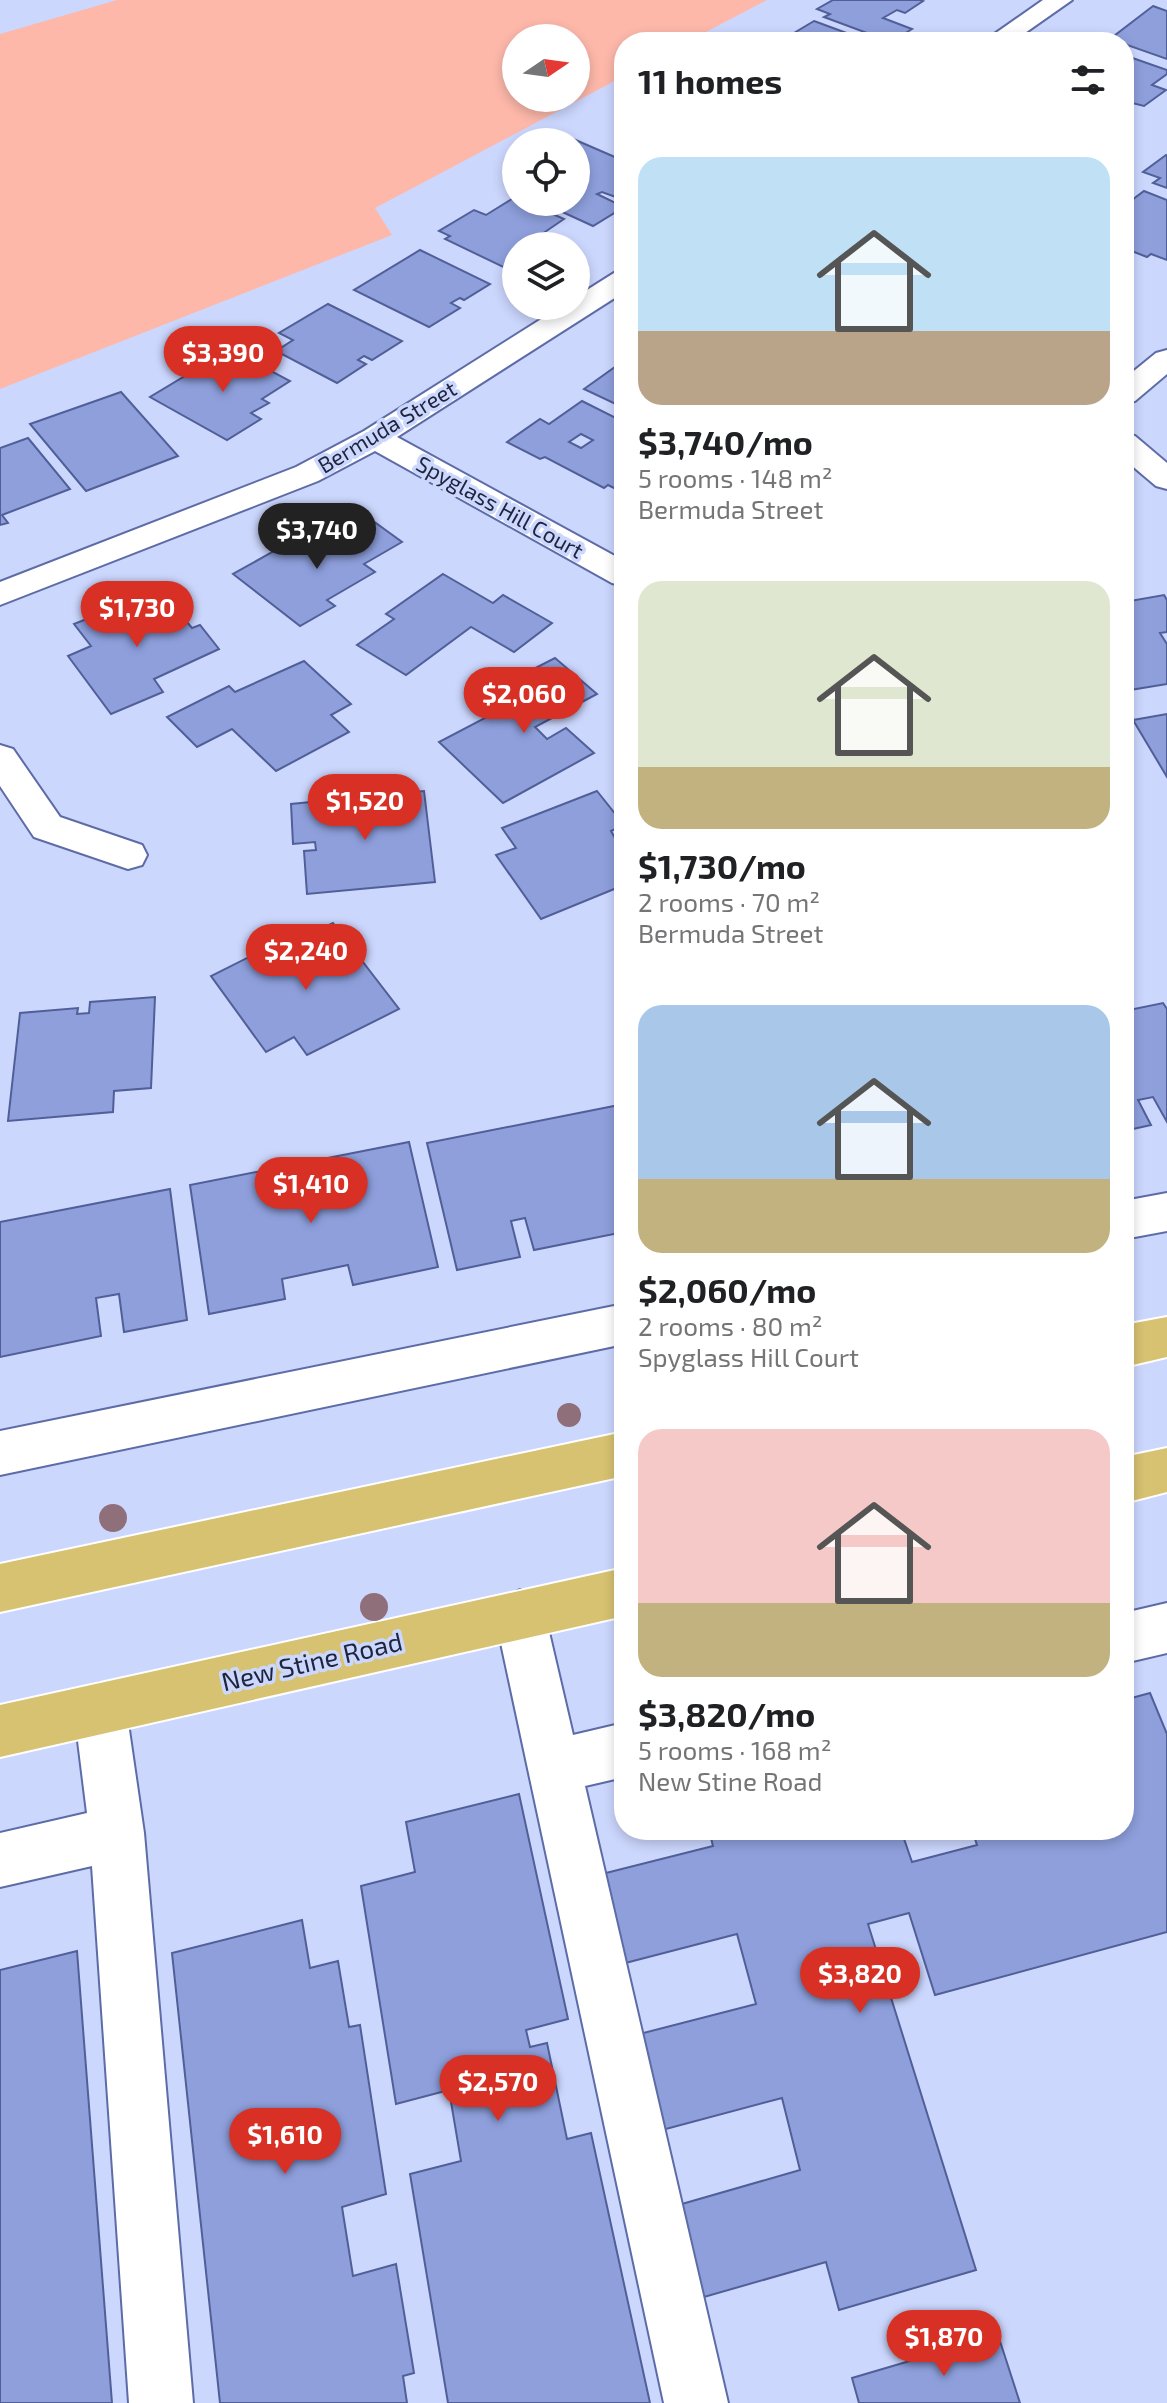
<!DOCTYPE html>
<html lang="en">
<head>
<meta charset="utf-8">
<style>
	:root { --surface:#fff; --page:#f2f2f2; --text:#202124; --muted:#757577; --accent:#d93025 }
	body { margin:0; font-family:"Exo 2",sans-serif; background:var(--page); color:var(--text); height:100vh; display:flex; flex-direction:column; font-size:30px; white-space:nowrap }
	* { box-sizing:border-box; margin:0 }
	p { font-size:26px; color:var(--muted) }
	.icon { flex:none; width:44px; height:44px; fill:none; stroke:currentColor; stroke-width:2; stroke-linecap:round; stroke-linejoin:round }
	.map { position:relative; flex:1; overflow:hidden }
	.drawer { position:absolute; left:614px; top:32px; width:520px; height:1808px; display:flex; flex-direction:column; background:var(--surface); border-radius:32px; box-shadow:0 4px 12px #0003 }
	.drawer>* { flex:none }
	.needle { width:52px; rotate:77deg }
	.buttons { position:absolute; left:502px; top:24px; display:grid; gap:16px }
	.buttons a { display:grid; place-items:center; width:88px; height:88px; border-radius:50%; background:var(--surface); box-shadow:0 4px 12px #0003; font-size:40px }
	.price { position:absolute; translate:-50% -68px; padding:0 18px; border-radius:28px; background:var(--accent); color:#fff; font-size:26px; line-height:52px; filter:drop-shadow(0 2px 4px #0008) }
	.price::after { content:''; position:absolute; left:50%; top:48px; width:24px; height:18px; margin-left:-12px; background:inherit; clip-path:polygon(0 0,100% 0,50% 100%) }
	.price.active { background:#222; color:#fff }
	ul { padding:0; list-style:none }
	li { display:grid; align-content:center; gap:16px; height:424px; padding:0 24px }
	li span { display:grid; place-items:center; height:248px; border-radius:24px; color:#555 }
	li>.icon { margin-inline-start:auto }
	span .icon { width:144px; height:144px; fill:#fffc; stroke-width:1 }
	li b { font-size:34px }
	h2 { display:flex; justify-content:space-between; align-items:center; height:96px; padding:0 24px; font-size:34px }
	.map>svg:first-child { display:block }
	.green { fill:#fdb8aa; fill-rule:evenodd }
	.building { fill:#8e9fdc; stroke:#515f98; stroke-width:2; fill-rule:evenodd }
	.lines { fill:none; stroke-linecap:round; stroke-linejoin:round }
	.minor-casing { stroke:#5d6ca6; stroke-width:4 }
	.major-casing { stroke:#fff; stroke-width:4 }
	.minor { fill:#fff; fill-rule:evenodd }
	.major { fill:#d7c271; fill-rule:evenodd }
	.tree { fill:#8e6f7a }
	.labels { text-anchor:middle; stroke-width:7; stroke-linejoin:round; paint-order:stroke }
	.far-street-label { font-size:22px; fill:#1e243c; stroke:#ccd7fe }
	.street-label { font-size:26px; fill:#1e243c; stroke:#ccd7fe }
</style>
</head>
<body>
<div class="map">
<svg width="1167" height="2403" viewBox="0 0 1167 2403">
	<rect width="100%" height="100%" fill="#ccd7fe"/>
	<!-- green -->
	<path class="green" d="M117,0H767L687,42H624V76L375,208L392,235L0,389V34ZM516,38H576V98H516Z"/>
	<!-- building -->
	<g class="building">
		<path d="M833,0H920L923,1L905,13L897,10L883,18L912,29L891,42L824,17L830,14L817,9Z"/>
		<path d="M1153,6L1167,11V59L1110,39Z"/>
		<path d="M814,21L871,42H779Z"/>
		<path d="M1124,55L1167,70V74L1152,85L1166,90L1144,106L1124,101Z"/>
		<path d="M571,138L624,161V200L602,192L597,194L624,207L593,226L545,204L576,202V142H565Z"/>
		<path d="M1166,155L1167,156V188L1153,183L1160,178L1143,172Z"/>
		<path d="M1144,191L1167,200V260L1151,254L1147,257L1124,248V206Z"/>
		<path d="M515,197L516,202H526L564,219L539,236L561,246H516V273L445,239L450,236L439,231L474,210L486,215Z"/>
		<path d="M420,250L490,284L464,300L460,298L451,303L460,308L429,327L354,290Z"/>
		<path d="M328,304L402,341L372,360L364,356L358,360L366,364L337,383L276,351L293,340L279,333Z"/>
		<path d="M230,349L290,381L262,399L269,403L251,413L261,419L227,440L150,397Z"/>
		<path d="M615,367L624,372V408L584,389Z"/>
		<path d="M121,392L178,456L86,491L30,424Z"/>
		<path d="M582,401L624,422V493L608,485L604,488L545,457L540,459L507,442L540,419L549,424ZM581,434L593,440L581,448L569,442Z"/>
		<path d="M28,438L70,489L2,515L8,523L0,525V448Z"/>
		<path d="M369,518L402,542L364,564L375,572L327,600L335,606L300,626L233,574L283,546L294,554L328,535L333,538Z"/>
		<path d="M443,574L493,603L503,595L552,623L514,652L471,627L406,675L357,645L394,619L386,614Z"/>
		<path d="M160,590L192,628L200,625L219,649L154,679L163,692L111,714L68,656L91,646L74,624Z"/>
		<path d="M1164,595L1167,600V632L1160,633L1167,644V684L1124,691V602Z"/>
		<path d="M555,658L597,694L535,727L547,739L566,728L594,753L503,803L439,742L527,696L510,681Z"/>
		<path d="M304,661L351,704L331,715L349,732L276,771L232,729L197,747L167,717L229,686L235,692Z"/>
		<path d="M1167,714V777L1133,720Z"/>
		<path d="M424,791L435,882L307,894L304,851L316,850L315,842L293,844L291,804Z"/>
		<path d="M597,791L624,825L611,831L615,838L622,836L624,840V885L541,919L496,855L516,848L502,828Z"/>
		<path d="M333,923L399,1009L307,1055L294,1037L266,1052L211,976L265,949L274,960L281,956L276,950Z"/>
		<path d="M155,997L151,1088L114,1091L113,1112L8,1121L20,1013L78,1008L77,1014L89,1013L90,1002Z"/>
		<path d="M1163,1003L1167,1009V1122L1153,1097L1138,1100L1151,1125L1124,1131V1011Z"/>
		<path d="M624,1104V1232L534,1250L525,1218L511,1221L520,1257L457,1270L427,1143Z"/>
		<path d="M409,1142L438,1267L353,1285L348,1265L282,1279L285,1299L209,1314L190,1185Z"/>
		<path d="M170,1189L187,1320L124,1332L119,1294L96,1298L101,1336L0,1357V1222Z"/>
		<path d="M1150,1693L1167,1734V1932L935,1995L909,1913L868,1924L976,2270L839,2310L826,2262L683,2303L661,2210L800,2170L782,2098L647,2134L624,2038L756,2004L737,1934L610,1967L590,1877L713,1846L709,1830H901L912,1862L977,1845L972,1830H1124V1700Z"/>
		<path d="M519,1794L568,2019L526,2030L530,2047L547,2043L567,2139L591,2133L650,2403H448L410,2174L461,2161L449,2090L396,2104L361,1886L415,1872L406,1822Z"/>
		<path d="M302,1920L310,1968L338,1961L349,2027L360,2025L386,2194L342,2207L353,2276L396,2264L414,2373L403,2376L407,2403H220L172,1953Z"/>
		<path d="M77,1951L112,2403H0V1970Z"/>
		<path d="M998,2335L1020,2403H859L852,2378Z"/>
	</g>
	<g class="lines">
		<!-- minor casing -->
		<g class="minor-casing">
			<g id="minor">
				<path d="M1043,0H1072L1012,42H983Z"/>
				<path d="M624,270V292L397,437L624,561V586L612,583L375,451L318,481L0,605V582L296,467L364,431L562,306H576V297L614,273Z"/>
				<path d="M1167,350V374L1135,401L1124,403V379L1156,353Z"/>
				<path d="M1124,434L1135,436L1167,463V489L1156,486L1124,459Z"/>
				<path d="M0,745L13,749L60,817L142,845L147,855L142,865L128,869L34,837L0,786Z"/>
				<path d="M1167,1193V1231L1124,1239V1201Z"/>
				<path d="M624,1304V1344L0,1475V1431Z"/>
				<path d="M520,1590L538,1598L545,1615L573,1735L624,1723V1777L585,1786L728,2403H664L495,1615L502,1598Z"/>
				<path d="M1167,1603V1653L1124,1663V1613Z"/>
				<path d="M100,1683L119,1691L126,1709L144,1833L193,2403H129L92,1866L0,1887V1833L87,1813L74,1709L81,1691Z"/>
			</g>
		</g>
		<!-- major casing -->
		<g class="major-casing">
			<g id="major">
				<path d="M1167,1317V1357L1124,1367V1325Z"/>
				<path d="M624,1432V1476L0,1612V1564Z"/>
				<path d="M1167,1448V1492L1124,1503V1457Z"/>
				<path d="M624,1568V1616L0,1757V1705Z"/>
			</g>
		</g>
		<!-- minor -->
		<use href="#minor" class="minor"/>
		<!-- major -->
		<use href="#major" class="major"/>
	</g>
	<!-- trees -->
	<g class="tree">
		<circle cx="569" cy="1415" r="12"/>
		<circle cx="113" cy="1518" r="14"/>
		<circle cx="374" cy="1607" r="14"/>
	</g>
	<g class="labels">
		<!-- far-street labels -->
		<g class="far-street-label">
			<text transform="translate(387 427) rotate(-31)" y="8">Bermuda Street</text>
			<text transform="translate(500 507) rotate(29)" y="8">Spyglass Hill Court</text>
		</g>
		<!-- street labels -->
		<g class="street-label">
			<text transform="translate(312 1662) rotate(-13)" y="9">New Stine Road</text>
		</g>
	</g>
</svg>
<div class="buttons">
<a><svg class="needle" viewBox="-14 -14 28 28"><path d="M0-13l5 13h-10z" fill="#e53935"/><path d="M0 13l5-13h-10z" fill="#757577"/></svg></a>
<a><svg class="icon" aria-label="locate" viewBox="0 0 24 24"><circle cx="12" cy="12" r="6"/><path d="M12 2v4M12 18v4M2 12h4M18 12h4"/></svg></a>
<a><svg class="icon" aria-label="layers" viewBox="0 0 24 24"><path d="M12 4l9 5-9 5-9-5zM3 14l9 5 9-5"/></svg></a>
</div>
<b class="price" style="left:223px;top:394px">$3,390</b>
<b class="price active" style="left:317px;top:571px">$3,740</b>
<b class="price" style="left:137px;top:649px">$1,730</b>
<b class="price" style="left:524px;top:735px">$2,060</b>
<b class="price" style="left:365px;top:842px">$1,520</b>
<b class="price" style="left:306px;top:992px">$2,240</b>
<b class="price" style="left:311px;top:1225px">$1,410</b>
<b class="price" style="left:860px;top:2015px">$3,820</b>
<b class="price" style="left:498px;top:2123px">$2,570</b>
<b class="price" style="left:285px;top:2176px">$1,610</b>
<b class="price" style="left:944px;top:2378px">$1,870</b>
<section class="drawer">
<h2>11 homes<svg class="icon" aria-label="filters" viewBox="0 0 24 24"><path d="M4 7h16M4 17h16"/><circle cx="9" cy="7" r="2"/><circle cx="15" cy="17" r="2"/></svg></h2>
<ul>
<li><span style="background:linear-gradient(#bfe0f5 70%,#b9a48a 0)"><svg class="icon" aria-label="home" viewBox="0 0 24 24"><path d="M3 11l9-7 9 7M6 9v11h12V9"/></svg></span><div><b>$3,740/mo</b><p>5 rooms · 148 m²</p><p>Bermuda Street</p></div></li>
<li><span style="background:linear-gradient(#dfe7d0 75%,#c2b280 0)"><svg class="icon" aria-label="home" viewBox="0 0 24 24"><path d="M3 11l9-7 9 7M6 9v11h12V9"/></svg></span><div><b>$1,730/mo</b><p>2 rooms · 70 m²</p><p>Bermuda Street</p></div></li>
<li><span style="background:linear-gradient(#a9c7e8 70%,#c2b280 0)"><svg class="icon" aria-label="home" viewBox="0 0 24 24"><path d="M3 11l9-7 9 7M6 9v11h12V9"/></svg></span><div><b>$2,060/mo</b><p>2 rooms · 80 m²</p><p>Spyglass Hill Court</p></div></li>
<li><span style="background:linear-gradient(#f6c9c9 70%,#c2b280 0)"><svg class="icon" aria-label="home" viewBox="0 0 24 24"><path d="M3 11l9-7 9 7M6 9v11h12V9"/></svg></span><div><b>$3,820/mo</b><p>5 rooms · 168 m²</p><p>New Stine Road</p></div></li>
</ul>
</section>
</div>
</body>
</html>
